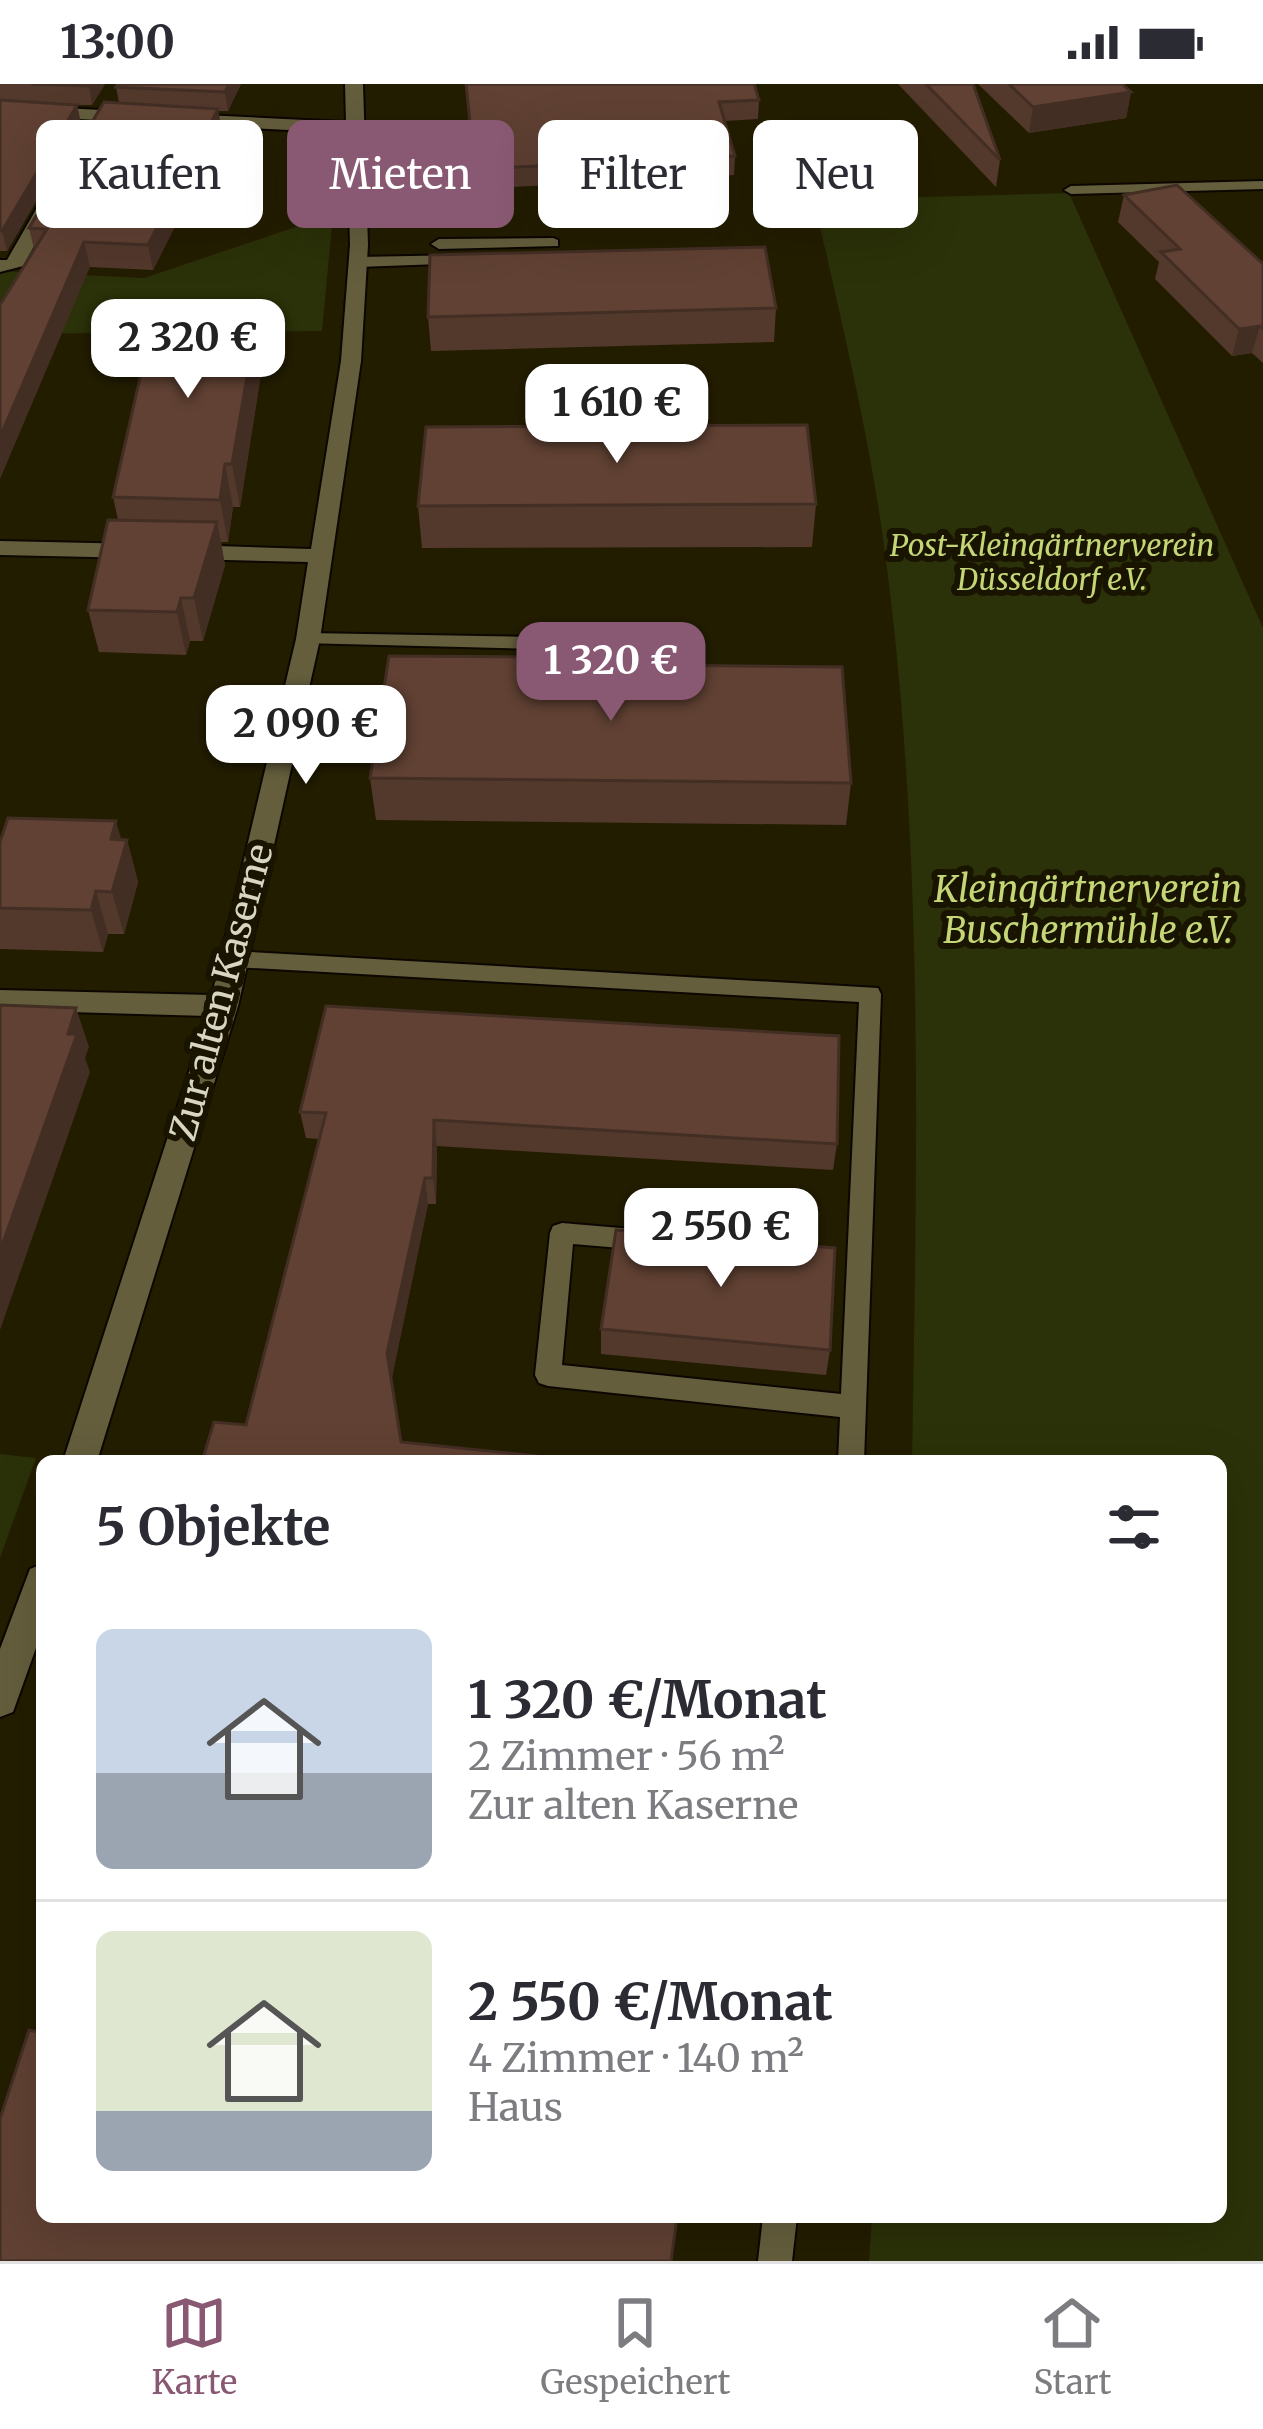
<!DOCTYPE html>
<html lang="de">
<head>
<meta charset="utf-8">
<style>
	:root { --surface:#fff; --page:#f7f7f7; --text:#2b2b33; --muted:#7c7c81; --line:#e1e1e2; --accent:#895873 }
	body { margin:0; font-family:Merriweather,serif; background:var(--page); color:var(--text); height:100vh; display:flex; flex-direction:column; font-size:45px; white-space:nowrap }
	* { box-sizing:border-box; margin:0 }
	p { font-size:39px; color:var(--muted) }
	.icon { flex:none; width:66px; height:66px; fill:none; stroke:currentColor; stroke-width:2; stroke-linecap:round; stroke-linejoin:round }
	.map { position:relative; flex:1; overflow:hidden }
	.sheet { position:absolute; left:36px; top:1371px; width:1191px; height:768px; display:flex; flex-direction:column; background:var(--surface); border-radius:18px; box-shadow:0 12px 48px #0002 }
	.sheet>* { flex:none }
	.hud { position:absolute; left:36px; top:36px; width:1191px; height:108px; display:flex; gap:24px }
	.price { position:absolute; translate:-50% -102px; padding:0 27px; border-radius:24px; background:#fff; color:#222; font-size:39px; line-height:78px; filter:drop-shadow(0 3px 6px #0008) }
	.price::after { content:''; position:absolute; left:50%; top:72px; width:36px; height:27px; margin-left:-18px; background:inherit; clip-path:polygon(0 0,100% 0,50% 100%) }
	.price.selected { background:var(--accent); color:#fff }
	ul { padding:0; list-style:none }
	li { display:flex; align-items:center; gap:36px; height:300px; padding:0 60px }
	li+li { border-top:3px solid var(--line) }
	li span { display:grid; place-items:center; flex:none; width:336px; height:240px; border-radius:18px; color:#555 }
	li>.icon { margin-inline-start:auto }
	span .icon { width:144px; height:144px; fill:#fffc; stroke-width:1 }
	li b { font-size:51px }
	h2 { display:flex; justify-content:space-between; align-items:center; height:144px; padding:0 60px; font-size:51px }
	.chip { padding:0 42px; border-radius:18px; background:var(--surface); box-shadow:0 12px 48px #0002; font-size:42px; line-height:108px }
	.chip.selected { background:var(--accent); color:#fff }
	.status { display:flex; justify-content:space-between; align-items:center; height:84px; padding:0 60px; background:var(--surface); direction:ltr }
	.status svg { height:33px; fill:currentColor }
	.tabs { display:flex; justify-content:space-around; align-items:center; height:168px; border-top:3px solid var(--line); background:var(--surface); font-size:33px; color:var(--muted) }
	.tabs a { display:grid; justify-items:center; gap:6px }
	.tabs .selected { color:var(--accent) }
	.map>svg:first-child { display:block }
	.green { fill:#2b3108 }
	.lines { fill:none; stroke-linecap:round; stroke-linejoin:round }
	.lane-casing { stroke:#0c0700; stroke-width:4 }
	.street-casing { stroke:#0c0700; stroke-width:4 }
	.lane { fill:#645e3d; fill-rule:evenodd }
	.street { fill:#645e3d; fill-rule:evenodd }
	.wall { fill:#53382c }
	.shaded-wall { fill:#432e24 }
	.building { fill:#604133; stroke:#432e24; stroke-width:3 }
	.labels { text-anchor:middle; stroke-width:12; stroke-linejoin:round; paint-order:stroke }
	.far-park-label { font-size:30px; font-style:italic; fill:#c4d676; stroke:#181400 }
	.park-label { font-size:36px; font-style:italic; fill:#c4d676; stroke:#181400 }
	.street-label { font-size:36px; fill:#d8d5c3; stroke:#181400 }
</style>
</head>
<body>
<div class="status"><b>13:00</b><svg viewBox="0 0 49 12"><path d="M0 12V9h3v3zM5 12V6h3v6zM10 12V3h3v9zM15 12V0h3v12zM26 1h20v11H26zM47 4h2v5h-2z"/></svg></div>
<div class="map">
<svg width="1263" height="2177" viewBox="0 0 1263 2177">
	<rect width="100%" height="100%" fill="#231d00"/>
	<!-- green -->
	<g class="green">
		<path d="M1069,109L1263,544V2177H869L872,2133H1221V1377H912C917,1070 925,759 883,454C867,340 839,228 814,116Z"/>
		<path d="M310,138L332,142L322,247L0,250V187L144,194Z"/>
		<path d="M0,1370L36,1374L0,1474Z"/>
	</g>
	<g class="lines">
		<!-- lane casing -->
		<g class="lane-casing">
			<g id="lane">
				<path d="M1263,97V105L1071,110L1064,106L1071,102Z"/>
				<path d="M553,154L558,156V162L439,165L431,160L439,155Z"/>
				<path d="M463,171L468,173V179L358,183L350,178L358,173Z"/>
				<path d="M308,549L538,553L547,559L538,565L301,559L299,555Z"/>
				<path d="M234,867L878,904L881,910L864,1377H838L840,1333L548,1302L539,1299L535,1291L550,1149L553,1142L562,1139L644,1146L653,1149L656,1156L653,1163L644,1166L573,1160L562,1281L841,1310L859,918L234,883L223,875Z"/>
				<path d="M763,2133H797L792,2177H758Z"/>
			</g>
		</g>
		<!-- street casing -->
		<g class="street-casing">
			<g id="street">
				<path d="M345,0H363L368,161L361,277L320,555L238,922L97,1377H63L207,932L0,926V906L212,911L296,555L308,478L186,475L175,468L186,461L311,465L341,277L350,161L347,49L0,31V21L346,38Z"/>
				<path d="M42,115L58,119L23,182L0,188V176H7Z"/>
				<path d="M0,457L138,460L149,467L138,474L0,471Z"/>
				<path d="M42,1480V1547L13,1628L0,1633V1565L30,1485Z"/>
			</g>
		</g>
		<!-- lane -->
		<use href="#lane" class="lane"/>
		<!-- street -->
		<use href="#street" class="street"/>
	</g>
	<!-- wall -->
	<g class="wall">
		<path d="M0,0H105L92,21H77L81,40L7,167H0Z"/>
		<path d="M241,0L228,27H218L222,49L153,186L90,183L34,165L29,144L119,19L116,3Z"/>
		<path d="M465,0H754L759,16L758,35L725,37L735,72L734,91L422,108L417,41L469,38Z"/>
		<path d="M898,0H973L1000,76L996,103Z"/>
		<path d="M978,0H1122L1131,8L1126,34L1029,49Z"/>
		<path d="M1124,111L1263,180V279L1252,269L1232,272L1155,195L1159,178L1118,138Z"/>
		<path d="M253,217L255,229H258L264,271L240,423H233L228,458H221L225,481L203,557H190L186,571L99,568L88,526L118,436L113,413Z"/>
		<path d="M776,224L774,258L431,267L428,233Z"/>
		<path d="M816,420L812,463L422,464L418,422Z"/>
		<path d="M534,599L655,600L851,699L846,741L376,736L370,694Z"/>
		<path d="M127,756L138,798L124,850H108L103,868L0,865V758Z"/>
		<path d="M300,1028L837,1060L833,1086L437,1062L436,1120H428L392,1293L246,1341L319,1055L306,1054Z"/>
		<path d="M601,1245L830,1266L826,1291L601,1270Z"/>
	</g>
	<!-- shaded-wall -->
	<g class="shaded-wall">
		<path d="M90,0H105L92,21L89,2Z"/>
		<path d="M229,0H241L228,27L225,8Z"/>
		<path d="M1131,8L1126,34L1029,49L1033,23Z"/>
		<path d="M77,21L81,40L7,167L2,147Z"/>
		<path d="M218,25L222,49L153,186L148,161Z"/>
		<path d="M84,158L90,183L0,395V353Z"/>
		<path d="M253,217L256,238L258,229L264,271L240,423L232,380Z"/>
		<path d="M1260,242L1252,269L1232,272L1239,245Z"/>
		<path d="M225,380L233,423L228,458L220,416Z"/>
		<path d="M217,438L225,481L203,557L194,514Z"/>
		<path d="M181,514L190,557L186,571L177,528Z"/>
		<path d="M116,737L124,765L127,756L138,798L124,850L112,808L111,755Z"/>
		<path d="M96,807L108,850L103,868L91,826Z"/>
		<path d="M76,924L89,963L85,974L90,988L0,1246V1167Z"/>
		<path d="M434,1036L437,1062L436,1120L433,1094Z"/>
		<path d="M425,1094L428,1120L392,1293L387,1269Z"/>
	</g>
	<!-- building -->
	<g class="building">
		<path d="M31,0H90L89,2Z"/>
		<path d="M118,0H229L225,8L116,3Z"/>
		<path d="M466,0H754L759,16L719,18L735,72L421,88L417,41L470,38Z"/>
		<path d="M926,0H973L1000,76Z"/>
		<path d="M1009,0H1122L1131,8L1033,23Z"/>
		<path d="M0,16L77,21L2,147H0Z"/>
		<path d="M104,18L218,25L148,161L84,158L0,353V221L47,145L29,144Z"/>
		<path d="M1177,101L1263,180V245L1260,242L1239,245L1161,168L1180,165L1124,111Z"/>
		<path d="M765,163L776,224L428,233L430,171Z"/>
		<path d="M253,217L251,229H258L232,380H225L220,416L113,413L157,219Z"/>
		<path d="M807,341L816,420L418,422L426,343Z"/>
		<path d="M108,436L217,438L194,514H181L177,528L88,526Z"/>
		<path d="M389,572L532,573L531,598L655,600V581L842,583L851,699L370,694Z"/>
		<path d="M8,734L116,737L111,755L127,756L112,808L96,807L91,826L0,824V758Z"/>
		<path d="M0,921L76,924L68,950H77L0,1167Z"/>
		<path d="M326,922L839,952L837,1060L434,1036L433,1094H425L387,1269L401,1358L584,1377H202L214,1338L246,1341L326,1029L300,1028Z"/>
		<path d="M616,1146L835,1164L830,1266L601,1245Z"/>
		<path d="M29,1946L42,1949V2133H677L671,2177H0V2035Z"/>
	</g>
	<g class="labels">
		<!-- far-park labels -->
		<g class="far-park-label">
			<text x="1052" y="472">Post-Kleingärtnerverein<tspan x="1052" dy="34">Düsseldorf e.V.</tspan></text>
		</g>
		<!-- park labels -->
		<g class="park-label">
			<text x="1088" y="818">Kleingärtnerverein<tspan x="1088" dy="41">Buschermühle e.V.</tspan></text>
		</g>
		<!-- street labels -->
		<g class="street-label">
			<text transform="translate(221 908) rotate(-75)" y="13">Zur alten Kaserne</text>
		</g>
	</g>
</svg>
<b class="price" style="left:188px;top:317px">2 320 €</b>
<b class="price" style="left:617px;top:382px">1 610 €</b>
<b class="price selected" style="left:611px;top:640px">1 320 €</b>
<b class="price" style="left:306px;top:703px">2 090 €</b>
<b class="price" style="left:721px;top:1206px">2 550 €</b>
<div class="hud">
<a class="chip">Kaufen</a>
<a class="chip selected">Mieten</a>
<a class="chip">Filter</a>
<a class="chip">Neu</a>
</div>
<section class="sheet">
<h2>5 Objekte<svg class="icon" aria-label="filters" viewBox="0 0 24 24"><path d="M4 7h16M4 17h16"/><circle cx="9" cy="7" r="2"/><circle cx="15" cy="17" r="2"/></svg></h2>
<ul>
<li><span style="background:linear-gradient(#c9d6e8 60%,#9aa5b1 0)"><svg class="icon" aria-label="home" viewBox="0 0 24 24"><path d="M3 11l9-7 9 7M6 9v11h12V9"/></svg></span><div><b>1 320 €/Monat</b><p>2 Zimmer · 56 m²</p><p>Zur alten Kaserne</p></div></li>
<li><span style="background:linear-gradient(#dfe7d0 75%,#9aa5b1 0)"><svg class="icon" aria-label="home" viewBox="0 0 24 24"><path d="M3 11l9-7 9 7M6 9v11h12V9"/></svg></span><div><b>2 550 €/Monat</b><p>4 Zimmer · 140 m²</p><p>Haus</p></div></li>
</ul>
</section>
</div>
<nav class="tabs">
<a class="selected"><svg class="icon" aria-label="map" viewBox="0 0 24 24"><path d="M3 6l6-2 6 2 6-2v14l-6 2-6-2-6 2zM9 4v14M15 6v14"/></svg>Karte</a>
<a><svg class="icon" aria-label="saved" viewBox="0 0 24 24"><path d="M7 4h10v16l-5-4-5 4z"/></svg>Gespeichert</a>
<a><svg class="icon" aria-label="home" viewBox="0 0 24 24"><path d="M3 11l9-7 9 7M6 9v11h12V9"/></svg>Start</a>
</nav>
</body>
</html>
